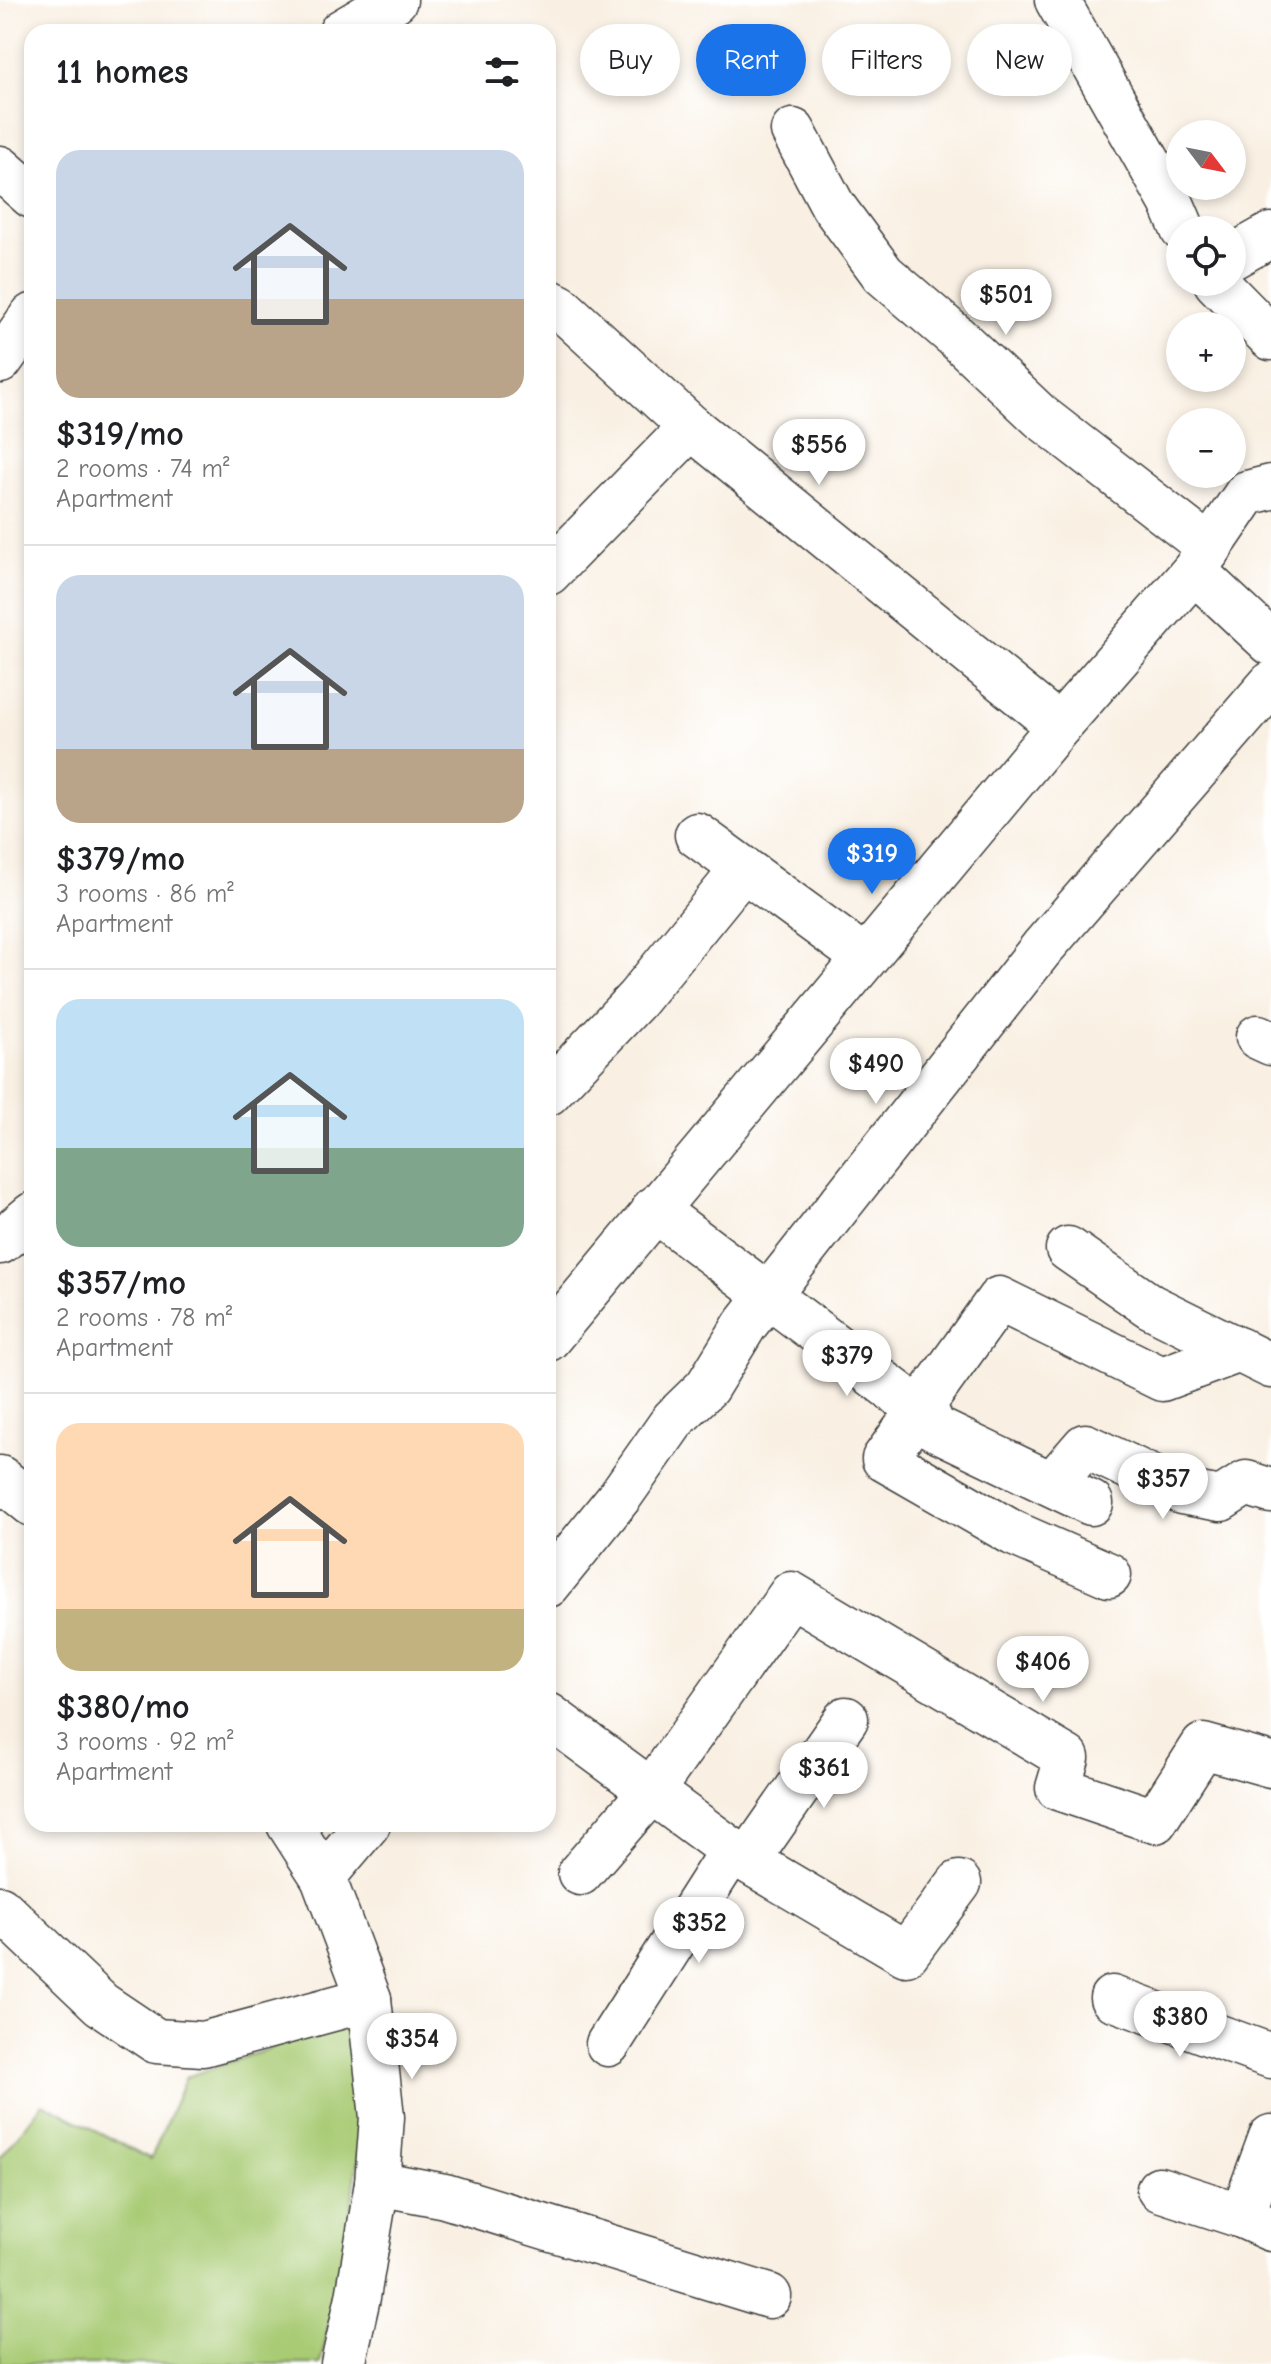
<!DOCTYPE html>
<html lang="en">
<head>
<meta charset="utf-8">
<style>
	:root { --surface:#fff; --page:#f6f6f6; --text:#202124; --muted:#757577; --line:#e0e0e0; --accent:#1a73e8 }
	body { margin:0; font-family:"Comic Neue",sans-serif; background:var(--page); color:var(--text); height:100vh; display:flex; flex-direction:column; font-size:30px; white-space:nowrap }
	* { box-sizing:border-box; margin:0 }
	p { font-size:26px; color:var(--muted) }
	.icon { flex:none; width:44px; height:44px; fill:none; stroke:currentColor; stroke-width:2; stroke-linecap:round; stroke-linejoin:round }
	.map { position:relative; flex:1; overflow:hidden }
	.details { position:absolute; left:24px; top:24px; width:532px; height:1808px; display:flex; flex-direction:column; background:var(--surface); border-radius:24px; box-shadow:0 4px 12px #0003 }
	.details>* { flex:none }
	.guide { position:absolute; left:580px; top:24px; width:570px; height:72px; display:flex; gap:16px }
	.needle { width:52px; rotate:122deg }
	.fabs { position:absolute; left:1166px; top:120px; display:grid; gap:16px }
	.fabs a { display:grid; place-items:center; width:80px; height:80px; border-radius:50%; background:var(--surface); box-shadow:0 4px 12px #0003; font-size:40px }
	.price { position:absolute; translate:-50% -68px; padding:0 18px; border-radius:28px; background:#fff; color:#222; font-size:26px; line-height:52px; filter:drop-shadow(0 2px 4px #0008) }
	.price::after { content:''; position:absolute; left:50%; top:48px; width:24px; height:18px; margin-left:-12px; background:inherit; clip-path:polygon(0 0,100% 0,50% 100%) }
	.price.selected { background:var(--accent); color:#fff }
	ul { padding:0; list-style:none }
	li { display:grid; align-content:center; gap:16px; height:424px; padding:0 32px }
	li+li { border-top:2px solid var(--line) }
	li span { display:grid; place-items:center; height:248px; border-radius:24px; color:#555 }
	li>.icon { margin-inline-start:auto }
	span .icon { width:144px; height:144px; fill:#fffc; stroke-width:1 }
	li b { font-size:34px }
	h2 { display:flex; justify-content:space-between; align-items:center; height:96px; padding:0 32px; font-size:34px }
	.tag { padding:0 28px; border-radius:36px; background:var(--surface); box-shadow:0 4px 12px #0003; font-size:28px; line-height:72px }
	.tag.selected { background:var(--accent); color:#fff }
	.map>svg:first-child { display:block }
	.green { fill:#a8cb73; stroke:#627448; stroke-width:2 }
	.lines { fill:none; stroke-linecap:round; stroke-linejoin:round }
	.minor-casing { stroke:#3d3c3a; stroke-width:47 }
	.minor { stroke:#fff; stroke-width:44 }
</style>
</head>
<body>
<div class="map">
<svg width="1271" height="2364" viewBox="0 0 1271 2364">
	<rect width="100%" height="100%" fill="#fff"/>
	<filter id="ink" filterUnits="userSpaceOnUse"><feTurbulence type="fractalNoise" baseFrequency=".0125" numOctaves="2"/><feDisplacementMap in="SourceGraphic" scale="16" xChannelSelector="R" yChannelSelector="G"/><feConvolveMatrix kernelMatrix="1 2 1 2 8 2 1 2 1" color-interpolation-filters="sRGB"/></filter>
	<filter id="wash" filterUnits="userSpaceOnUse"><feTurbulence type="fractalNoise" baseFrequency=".006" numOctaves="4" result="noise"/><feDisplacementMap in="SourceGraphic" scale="32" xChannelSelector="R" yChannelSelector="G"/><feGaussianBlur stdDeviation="1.8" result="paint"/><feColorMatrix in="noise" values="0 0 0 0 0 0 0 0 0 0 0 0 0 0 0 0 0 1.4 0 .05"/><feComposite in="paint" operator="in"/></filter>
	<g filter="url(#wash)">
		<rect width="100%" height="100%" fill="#f9f0e3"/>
		<!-- green -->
		<path class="green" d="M347,2023L362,2125L347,2244L320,2364H0V2158L43,2103L151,2159L186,2077Z"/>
	</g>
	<g filter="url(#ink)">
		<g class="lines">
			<!-- minor casing -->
			<g class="minor-casing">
				<g id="minor">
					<path d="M1057,0L1171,202L1183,230"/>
					<path d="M341,32L395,0"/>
					<path d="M793,131L833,206L883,274L954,335L1041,417L1210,548"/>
					<path d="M0,168L32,196"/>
					<path d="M1232,257L1271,235"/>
					<path d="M1216,282L1271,338"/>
					<path d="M548,301L560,307L691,427L1059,726"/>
					<path d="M0,361L32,316"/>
					<path d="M1194,571L1271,643"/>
					<path d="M548,573L691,427"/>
					<path d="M697,835L865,958"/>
					<path d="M1258,1037L1271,1043"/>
					<path d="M548,1093L637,999L743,869"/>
					<path d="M654,1209L929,1417L934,1428L1091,1503"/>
					<path d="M0,1242L32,1215"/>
					<path d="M1068,1249L1150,1306L1271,1366"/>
					<path d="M548,1339L1059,726L1194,571L1247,493L1271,487"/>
					<path d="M0,1478L32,1504"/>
					<path d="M1052,1484L1085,1446L1182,1492L1221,1499L1246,1483L1271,1491"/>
					<path d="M1109,1575L1013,1533L884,1459L999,1299L1162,1379L1240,1350"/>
					<path d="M548,1585L620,1496L674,1419L707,1387L745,1325L1042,948L1271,684"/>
					<path d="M548,1715L738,1855L906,1954L959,1883"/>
					<path d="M289,1824L323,1877L369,1999L382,2117L377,2183L358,2297L343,2364"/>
					<path d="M748,1860L846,1719"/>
					<path d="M580,1873L652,1790L791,1594L1067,1758L1058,1788L1155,1821L1203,1746L1271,1765"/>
					<path d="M323,1877L368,1824"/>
					<path d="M0,1908L101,2004L156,2041L203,2044L369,1999"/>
					<path d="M1112,1998L1271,2056"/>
					<path d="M608,2044L732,1850"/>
					<path d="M377,2183L445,2196L769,2296"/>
					<path d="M1159,2189L1242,2216L1271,2229"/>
					<path d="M1242,2216L1271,2137"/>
				</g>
			</g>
			<!-- minor -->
			<use href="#minor" class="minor"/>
		</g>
	</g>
</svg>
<div class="fabs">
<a><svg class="needle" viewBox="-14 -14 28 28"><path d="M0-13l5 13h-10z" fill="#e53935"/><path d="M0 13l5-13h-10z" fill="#757577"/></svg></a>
<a><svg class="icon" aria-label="locate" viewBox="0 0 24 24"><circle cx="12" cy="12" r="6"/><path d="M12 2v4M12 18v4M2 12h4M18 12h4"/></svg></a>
<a>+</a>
<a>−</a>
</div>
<b class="price" style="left:1006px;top:337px">$501</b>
<b class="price" style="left:819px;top:487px">$556</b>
<b class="price selected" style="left:872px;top:896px">$319</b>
<b class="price" style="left:876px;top:1106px">$490</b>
<b class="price" style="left:847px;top:1398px">$379</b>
<b class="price" style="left:1163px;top:1521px">$357</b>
<b class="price" style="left:1043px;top:1704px">$406</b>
<b class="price" style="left:824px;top:1810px">$361</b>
<b class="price" style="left:699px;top:1965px">$352</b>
<b class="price" style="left:1180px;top:2059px">$380</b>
<b class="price" style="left:412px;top:2081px">$354</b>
<div class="guide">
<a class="tag">Buy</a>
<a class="tag selected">Rent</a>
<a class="tag">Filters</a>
<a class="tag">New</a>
</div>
<section class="details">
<h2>11 homes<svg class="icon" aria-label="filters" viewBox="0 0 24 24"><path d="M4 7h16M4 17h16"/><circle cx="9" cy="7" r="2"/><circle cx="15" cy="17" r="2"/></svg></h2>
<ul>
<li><span style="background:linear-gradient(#c9d6e8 60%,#b9a48a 0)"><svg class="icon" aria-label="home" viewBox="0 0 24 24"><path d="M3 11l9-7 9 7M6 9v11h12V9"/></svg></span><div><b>$319/mo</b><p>2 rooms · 74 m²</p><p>Apartment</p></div></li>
<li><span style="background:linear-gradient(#c9d6e8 70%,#b9a48a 0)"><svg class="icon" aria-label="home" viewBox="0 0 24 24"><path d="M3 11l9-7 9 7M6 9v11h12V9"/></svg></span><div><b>$379/mo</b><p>3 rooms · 86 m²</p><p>Apartment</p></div></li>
<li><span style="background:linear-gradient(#bfe0f5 60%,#7fa58c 0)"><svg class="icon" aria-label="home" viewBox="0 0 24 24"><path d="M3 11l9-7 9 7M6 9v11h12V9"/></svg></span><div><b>$357/mo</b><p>2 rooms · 78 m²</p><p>Apartment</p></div></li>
<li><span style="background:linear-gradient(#ffd9b3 75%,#c2b280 0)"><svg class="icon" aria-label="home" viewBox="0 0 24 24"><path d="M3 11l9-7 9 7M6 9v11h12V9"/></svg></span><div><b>$380/mo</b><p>3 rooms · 92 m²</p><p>Apartment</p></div></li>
</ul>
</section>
</div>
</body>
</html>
